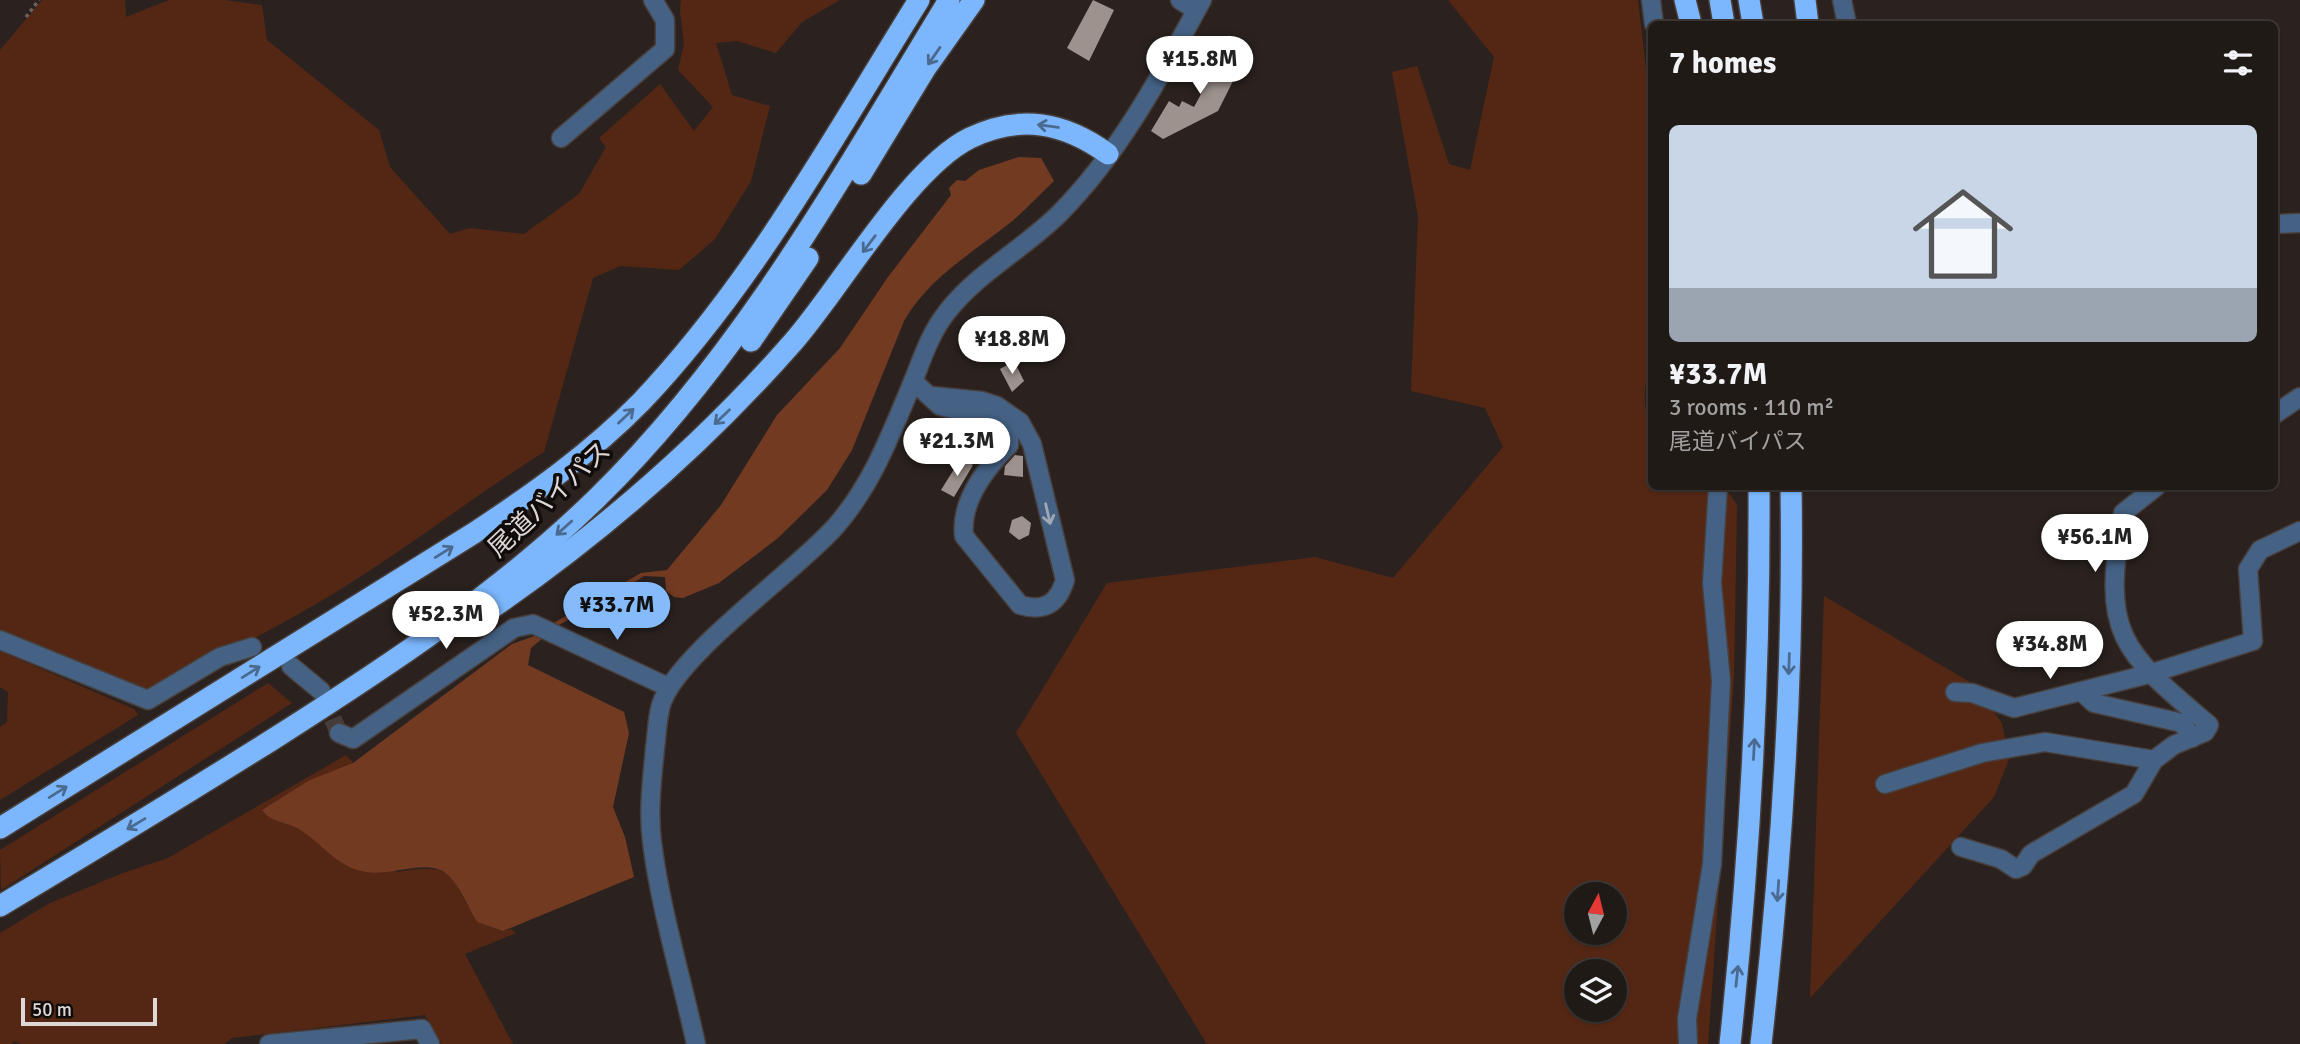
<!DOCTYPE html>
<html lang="en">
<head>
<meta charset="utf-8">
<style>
	:root { --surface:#201a17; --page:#2d2724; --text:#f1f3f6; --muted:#a2a1a1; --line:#3d3836; --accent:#85bbfb }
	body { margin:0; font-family:Signika,"Noto Sans JP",sans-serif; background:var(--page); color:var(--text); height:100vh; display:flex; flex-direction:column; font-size:26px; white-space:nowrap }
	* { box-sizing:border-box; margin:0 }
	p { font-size:23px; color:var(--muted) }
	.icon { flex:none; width:38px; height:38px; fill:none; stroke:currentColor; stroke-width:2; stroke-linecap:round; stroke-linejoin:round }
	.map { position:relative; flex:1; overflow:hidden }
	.sheet { position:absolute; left:1648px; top:21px; width:630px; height:469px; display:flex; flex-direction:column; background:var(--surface); border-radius:10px; box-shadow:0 2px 5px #0004,0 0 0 2px var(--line) }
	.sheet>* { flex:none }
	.needle { width:46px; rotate:7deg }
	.fabs { position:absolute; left:1564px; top:882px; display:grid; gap:14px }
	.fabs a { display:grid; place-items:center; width:63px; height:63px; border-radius:50%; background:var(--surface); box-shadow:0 2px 5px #0004,0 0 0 2px var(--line); font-size:35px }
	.scale { position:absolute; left:21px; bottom:18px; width:136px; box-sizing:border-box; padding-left:7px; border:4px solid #ded7d5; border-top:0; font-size:19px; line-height:24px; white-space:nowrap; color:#ded7d5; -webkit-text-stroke:5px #100c0b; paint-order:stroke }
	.price { position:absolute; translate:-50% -60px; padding:0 16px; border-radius:24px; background:#fff; color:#222; font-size:23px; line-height:46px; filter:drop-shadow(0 2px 4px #0008) }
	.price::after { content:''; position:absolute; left:50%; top:42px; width:21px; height:16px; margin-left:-10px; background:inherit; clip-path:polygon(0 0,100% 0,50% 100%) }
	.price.current { background:var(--accent); color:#111 }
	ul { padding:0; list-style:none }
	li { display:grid; align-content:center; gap:14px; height:371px; padding:0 21px }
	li+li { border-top:2px solid var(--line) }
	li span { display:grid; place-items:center; height:217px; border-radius:10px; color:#555 }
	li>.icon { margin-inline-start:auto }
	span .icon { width:126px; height:126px; fill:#fffc; stroke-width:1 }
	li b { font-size:30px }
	h2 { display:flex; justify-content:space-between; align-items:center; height:84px; padding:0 21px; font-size:30px }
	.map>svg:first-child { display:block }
	.green { fill:#542714; fill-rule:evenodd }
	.water { fill:#733a22 }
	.building { fill:#9d928d }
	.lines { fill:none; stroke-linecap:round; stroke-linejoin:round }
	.minor-tunnel { stroke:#463d3a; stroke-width:18; stroke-dasharray:18 9; stroke-linecap:butt }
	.minor-casing { stroke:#483f3c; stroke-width:21 }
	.highway-casing { stroke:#483f3c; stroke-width:24 }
	.path { stroke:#6b6360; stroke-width:3.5; stroke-dasharray:3.5 3.5; stroke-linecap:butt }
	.minor { stroke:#456285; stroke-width:18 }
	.highway { stroke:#7cb7fd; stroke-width:21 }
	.oneway { stroke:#4b6a90 }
	.oneway2 { stroke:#a1a8b5 }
	.labels { text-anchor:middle; stroke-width:7; stroke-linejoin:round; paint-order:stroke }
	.street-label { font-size:26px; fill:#ded7d5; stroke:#100c0b }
</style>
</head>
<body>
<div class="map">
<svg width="2300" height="1044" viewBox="0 0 2300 1044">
	<rect width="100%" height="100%" fill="#2b221f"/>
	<!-- green -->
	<g class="green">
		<path d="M42,0H125L126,17L169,0H225L262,5L267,40L379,130L390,167L450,234L470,228L524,234L579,194L606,147L599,138L660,84L694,131L713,107L678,70L684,44L680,11L681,0H840L802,22L776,53L737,41L716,43L732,95L770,106L751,181L715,239L679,270L620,266L593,278L544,452C485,489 430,531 372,569C300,617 221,656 144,694L0,633V50Z"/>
		<path d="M1448,0H1638L1652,121V361C1645,378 1640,408 1652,424V486L1725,487L1737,505L1734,677L1708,1044H1207L1016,733L1107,583L1315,557L1393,578L1503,447L1485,408L1411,391L1418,216L1392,72L1417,66L1449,164L1470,170L1494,57ZM1577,894H1615V933H1577ZM1577,971H1615V1010H1577Z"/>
		<path d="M1824,596L1973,684L2002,723L2009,759L1994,797L1810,998Z"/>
		<path d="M0,651L134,709L138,715L0,800V727L7,722L8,692L0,687Z"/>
		<path d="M268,683L292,703L1,890L0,850Z"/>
		<path d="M346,755L355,765L396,872C456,862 449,873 477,922L503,931L511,929L516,933L465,954L513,1044H442L425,1015L232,1038L224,1044H21L14,1041L12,1044H0V933L50,903L123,873L168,858Z"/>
	</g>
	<!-- water -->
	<g class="water">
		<path d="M1019,157L1041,158L1054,181C1038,196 1023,213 1006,226C969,255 928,279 904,321L852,450L827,490L778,538L719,583L683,598L674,597L666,591L665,577L644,576L610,598L557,626L552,624L641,573L667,570L721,505L777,415L840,348L888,277L951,195L949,188L957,180L965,181L979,170Z"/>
		<path d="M540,634L544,637L531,648L528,665L624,712L629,733L613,807L625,837L634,877L503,931L477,922C468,907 461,888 449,876C430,856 391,877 366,872C336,867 323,844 299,829C286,821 271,823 262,810L310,780L353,763L512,644Z"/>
	</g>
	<!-- building -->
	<g class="building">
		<path d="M1093,0L1114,10L1089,61L1067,48Z"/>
		<path d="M1206,46L1240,67L1218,111L1163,139L1151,131L1169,101L1179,107L1182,101L1194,107L1212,74L1196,65Z"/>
		<path d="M1014,361L1024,381L1012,392L1000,369Z"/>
		<path d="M1015,455L1023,456V477L1004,475L1005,466Z"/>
		<path d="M961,458L973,465L954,497L941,490Z"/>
		<path d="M1022,516L1031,523L1029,535L1019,540L1009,532L1012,520Z"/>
	</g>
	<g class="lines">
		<!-- minor-tunnel -->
		<path class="minor-tunnel" d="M322,694L339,733"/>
		<!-- minor casing -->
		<g class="minor-casing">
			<g id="minor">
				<path d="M1180,0L1196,10"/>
				<path d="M1651,0L1654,24"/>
				<path d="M1842,0L1847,24"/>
				<path d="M561,138L665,49V20L653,0"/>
				<path d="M2275,224L2300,223"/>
				<path d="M913,381L940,406L993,418L1009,435V445C986,468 960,502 964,536L1020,605C1044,612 1058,604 1065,580L1032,444L1020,422L997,406L982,401L932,396"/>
				<path d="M2275,414L2300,397"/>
				<path d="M0,640L148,700L220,657L252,647"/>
				<path d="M291,666L321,691"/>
				<path d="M1955,692L1972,693L2014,708L2149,674L2253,641L2248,569L2260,550L2300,531"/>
				<path d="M2082,692L2094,703L2182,723L2192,738"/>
				<path d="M339,733L353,739L514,628L533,624L668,687"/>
				<path d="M1885,784L1982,753L2045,742L2154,760"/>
				<path d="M1961,847L2001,859L2016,869L2023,866L2031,854L2134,794L2154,760L2174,745L2205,732L2209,725C2120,650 2101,634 2123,513L2157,486"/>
				<path d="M269,1044L422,1029L430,1044"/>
				<path d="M696,1044C682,980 660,907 652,842C648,811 652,780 655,748C657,734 657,719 661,705C675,656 796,571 835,527C873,484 892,431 914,379C923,356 931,332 947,312C977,273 1025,248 1060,213C1121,151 1161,75 1202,0"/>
				<path d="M1688,1044L1687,1019L1712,864L1721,681L1712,583L1718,486"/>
			</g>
		</g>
		<!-- highway casing -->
		<g class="highway-casing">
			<g id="highway">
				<path d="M1685,0L1691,24"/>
				<path d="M1720,0L1724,24"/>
				<path d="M1749,0L1753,24"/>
				<path d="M1805,0L1808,24"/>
				<path d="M861,174L925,69L974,0"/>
				<path d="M751,341L808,258"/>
				<path d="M479,617C594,539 702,446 794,341C841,287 909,168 970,138C1020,114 1064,122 1108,154"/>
				<path d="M0,828L474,533C533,494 591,453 641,402C754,283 833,138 919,0"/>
				<path d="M0,906C92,851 184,795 275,738C388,666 501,592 597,498C744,354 843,174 949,0"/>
				<path d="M1730,1044C1750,858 1760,673 1759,486"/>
				<path d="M1761,1044C1782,859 1794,673 1791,486"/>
			</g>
		</g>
		<!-- path -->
		<path class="path" d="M26,17L39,0"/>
		<!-- minor -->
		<use href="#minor" class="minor"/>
		<!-- highway -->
		<use href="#highway" class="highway"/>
	</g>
	<!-- one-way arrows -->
	<defs><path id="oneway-shaft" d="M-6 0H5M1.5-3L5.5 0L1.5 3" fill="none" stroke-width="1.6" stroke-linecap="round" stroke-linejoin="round" transform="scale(1.75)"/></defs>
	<g class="oneway">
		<use href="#oneway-shaft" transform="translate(934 56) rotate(125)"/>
		<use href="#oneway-shaft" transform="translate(1048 126) rotate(-172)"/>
		<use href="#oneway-shaft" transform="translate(869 244) rotate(127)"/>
		<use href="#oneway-shaft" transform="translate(626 416) rotate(-43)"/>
		<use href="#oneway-shaft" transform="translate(722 417) rotate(136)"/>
		<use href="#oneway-shaft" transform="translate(564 528) rotate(138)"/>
		<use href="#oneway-shaft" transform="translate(444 552) rotate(-32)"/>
		<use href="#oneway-shaft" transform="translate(1789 664) rotate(92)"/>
		<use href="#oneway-shaft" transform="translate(251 672) rotate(-32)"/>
		<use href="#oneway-shaft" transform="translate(1754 749) rotate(-87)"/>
		<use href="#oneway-shaft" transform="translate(58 792) rotate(-32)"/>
		<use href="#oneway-shaft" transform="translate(136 824) rotate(149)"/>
		<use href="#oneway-shaft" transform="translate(1778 891) rotate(94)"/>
		<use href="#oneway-shaft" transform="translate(1737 976) rotate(-84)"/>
	</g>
	<use class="oneway2" href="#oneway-shaft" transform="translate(1048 514) rotate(77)"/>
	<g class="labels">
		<!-- street labels -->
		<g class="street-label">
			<text transform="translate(549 499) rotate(-43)" y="9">尾道バイパス</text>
		</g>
	</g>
</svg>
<div class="fabs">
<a><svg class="needle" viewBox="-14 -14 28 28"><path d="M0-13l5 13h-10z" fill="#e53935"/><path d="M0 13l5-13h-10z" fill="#a2a1a1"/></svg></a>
<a><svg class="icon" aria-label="layers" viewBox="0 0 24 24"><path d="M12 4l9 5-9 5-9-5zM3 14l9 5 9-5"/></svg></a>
</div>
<div class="scale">50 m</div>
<b class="price" style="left:1200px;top:96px">¥15.8M</b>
<b class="price" style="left:1012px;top:376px">¥18.8M</b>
<b class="price" style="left:957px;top:478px">¥21.3M</b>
<b class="price" style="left:2095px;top:574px">¥56.1M</b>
<b class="price current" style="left:617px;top:642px">¥33.7M</b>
<b class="price" style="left:446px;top:651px">¥52.3M</b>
<b class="price" style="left:2050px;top:681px">¥34.8M</b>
<section class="sheet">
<h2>7 homes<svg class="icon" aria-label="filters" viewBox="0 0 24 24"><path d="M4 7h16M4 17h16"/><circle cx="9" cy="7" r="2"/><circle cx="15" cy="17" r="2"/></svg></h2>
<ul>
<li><span style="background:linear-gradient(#c9d6e8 75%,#9aa5b1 0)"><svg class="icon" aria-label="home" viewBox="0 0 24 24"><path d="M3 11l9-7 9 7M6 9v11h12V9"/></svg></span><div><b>¥33.7M</b><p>3 rooms · 110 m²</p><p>尾道バイパス</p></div></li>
</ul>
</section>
</div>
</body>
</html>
